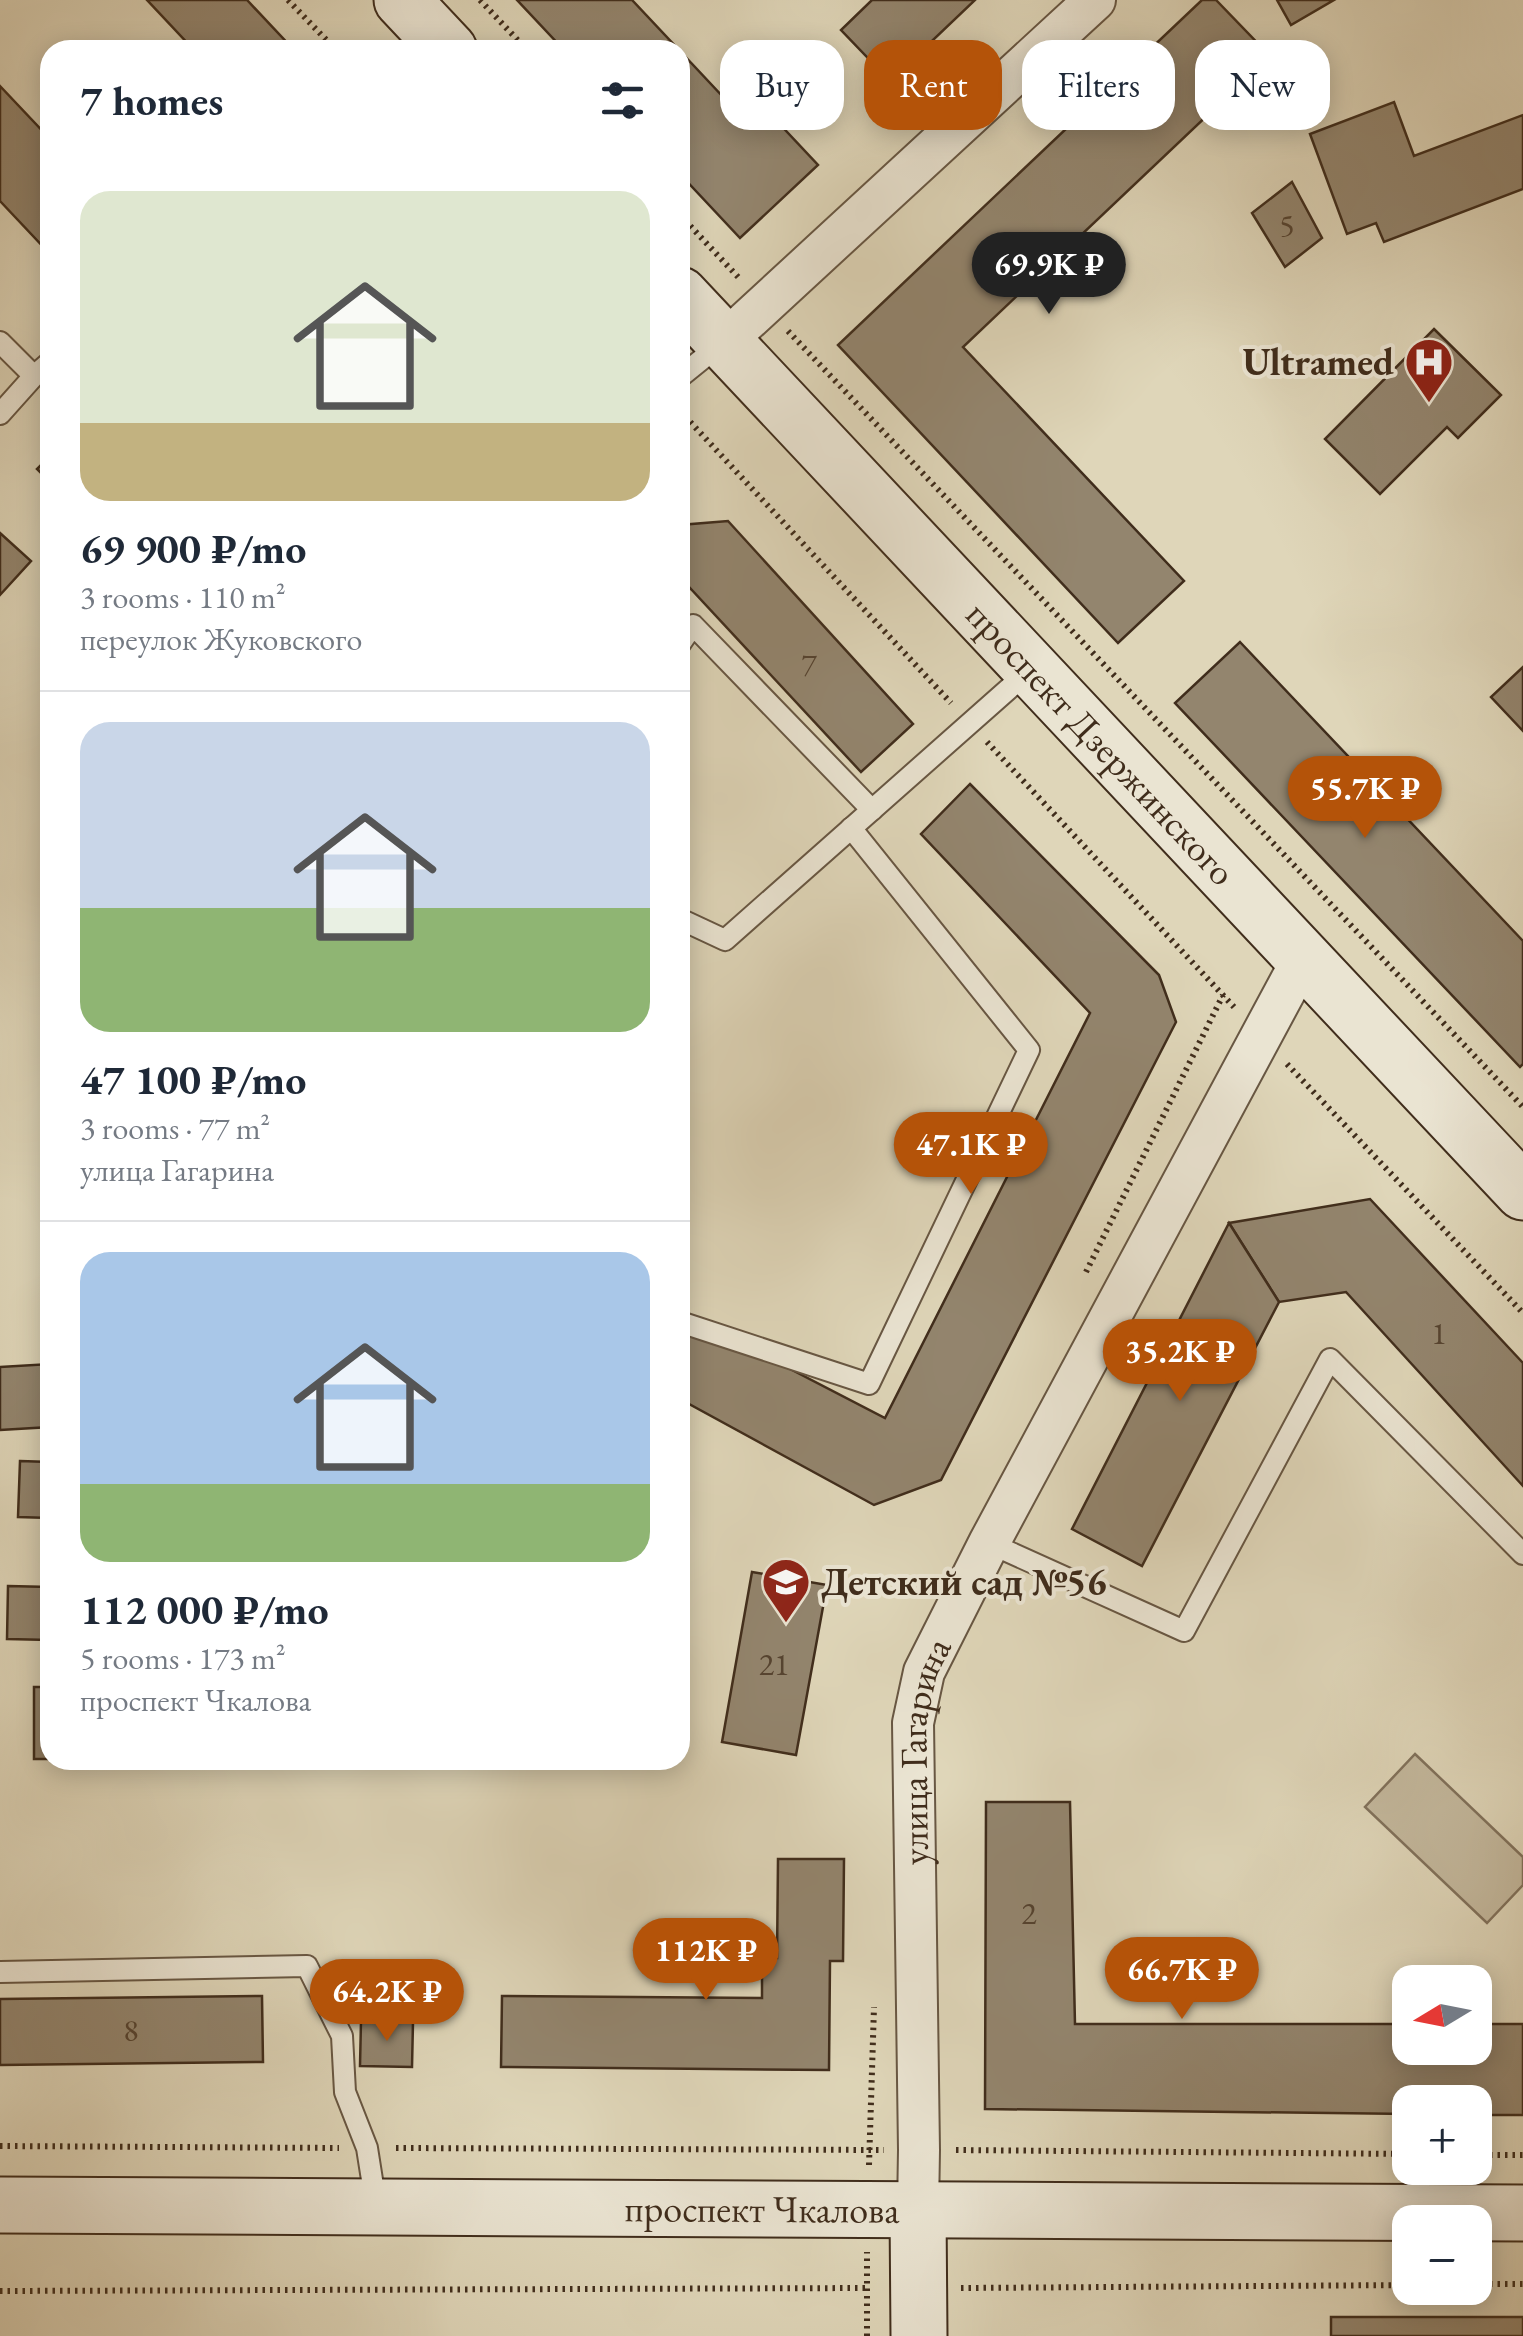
<!DOCTYPE html>
<html lang="en">
<head>
<meta charset="utf-8">
<style>
	:root { --surface:#fff; --page:#f6f6f7; --text:#1f2937; --muted:#747a83; --line:#e0e1e3; --accent:#b45309 }
	body { margin:0; font-family:"EB Garamond",serif; background:var(--page); color:var(--text); height:100vh; display:flex; flex-direction:column; font-size:38px; white-space:nowrap }
	* { box-sizing:border-box; margin:0 }
	p { font-size:32px; color:var(--muted) }
	.icon { flex:none; width:55px; height:55px; fill:none; stroke:currentColor; stroke-width:2; stroke-linecap:round; stroke-linejoin:round }
	.map { position:relative; flex:1; overflow:hidden }
	.side { position:absolute; left:40px; top:40px; width:650px; height:1730px; display:flex; flex-direction:column; background:var(--surface); border-radius:30px; box-shadow:0 5px 25px #0003 }
	.side>* { flex:none }
	.banner { position:absolute; left:720px; top:40px; width:652px; height:90px; display:flex; gap:20px }
	.needle { width:65px; rotate:260deg }
	.fabs { position:absolute; left:1392px; top:1965px; display:grid; gap:20px }
	.fabs a { display:grid; place-items:center; width:100px; height:100px; border-radius:20px; background:var(--surface); box-shadow:0 5px 25px #0003; font-size:50px }
	.price { position:absolute; translate:-50% -85px; padding:0 22px; border-radius:35px; background:var(--accent); color:#fff; font-size:32px; line-height:65px; filter:drop-shadow(0 2px 5px #0008) }
	.price::after { content:''; position:absolute; left:50%; top:60px; width:30px; height:22px; margin-left:-15px; background:inherit; clip-path:polygon(0 0,100% 0,50% 100%) }
	.price.selected { background:#222; color:#fff }
	ul { padding:0; list-style:none }
	li { display:grid; align-content:center; gap:20px; height:530px; padding:0 40px }
	li+li { border-top:2px solid var(--line) }
	li span { display:grid; place-items:center; height:310px; border-radius:30px; color:#555 }
	li>.icon { margin-inline-start:auto }
	span .icon { width:180px; height:180px; fill:#fffc; stroke-width:1 }
	li b { font-size:42px }
	h2 { display:flex; justify-content:space-between; align-items:center; height:120px; padding:0 40px; font-size:42px }
	.tag { padding:0 35px; border-radius:30px; background:var(--surface); box-shadow:0 5px 25px #0003; font-size:35px; line-height:90px }
	.tag.selected { background:var(--accent); color:#fff }
	.map>svg:first-child { display:block }
	.green { fill:#c4b99e; stroke:#82735d; stroke-width:2.5 }
	.building { fill:#93856e; stroke:#402d1c; stroke-width:2.5 }
	.lines { fill:none; stroke-linecap:round; stroke-linejoin:round }
	.lane-casing { stroke:#685743; stroke-width:24 }
	.street-casing { stroke:#685743; stroke-width:44 }
	.secondary-casing { stroke:#402d1c; stroke-width:59 }
	.path { stroke:#402d1c; stroke-width:6; stroke-dasharray:2.5 5; stroke-linecap:butt }
	.lane { stroke:#eae4d2; stroke-width:20 }
	.street { stroke:#eae4d2; stroke-width:40 }
	.secondary { stroke:#eae4d2; stroke-width:55 }
	.labels { text-anchor:middle; stroke-width:8; stroke-linejoin:round; paint-order:stroke }
	.number-label { font-size:32px; fill:#554330 }
	.poi-label { font-size:38px; font-weight:bold; fill:#402d1c; stroke:#eae4d2; text-anchor:end }
	.street-label { font-size:38px; fill:#402d1c; stroke:#eae4d2 }
</style>
</head>
<body>
<div class="map">
<svg width="1523" height="2336" viewBox="0 0 1523 2336">
	<rect width="100%" height="100%" fill="#dfd6b9"/>
	<filter id="stains"><feTurbulence type="fractalNoise" baseFrequency=".002" numOctaves="4"/><feColorMatrix values="0 0 0 0 .2 0 0 0 0 .09 0 0 0 0 .02 0 0 0 .5 -.17"/></filter>
	<radialGradient id="worn" r=".72"><stop offset=".6" stop-color="#630" stop-opacity="0"/><stop offset="1" stop-color="#630" stop-opacity=".3"/></radialGradient>
	<!-- green -->
	<path class="green" d="M1415,1754L1523,1857V1885L1487,1923L1365,1807Z"/>
	<!-- building -->
	<g class="building">
		<path d="M147,0H247L294,50H194Z"/>
		<path d="M517,0H632L679,50H564Z"/>
		<path d="M872,0H975L890,81L841,30Z"/>
		<path d="M1202,0H1216L1270,56L963,347L1184,581L1118,643L838,345Z"/>
		<path d="M1277,0H1334L1291,25Z"/>
		<path d="M680,51L741,116L758,101L818,165L740,238L680,174Z"/>
		<path d="M0,86L50,139V254L0,201Z"/>
		<path d="M1394,102L1414,156L1523,115V189L1384,242L1376,223L1347,234L1310,134Z"/>
		<path d="M1292,182L1322,238L1285,267L1252,213Z"/>
		<path d="M1434,329L1501,395L1458,438L1447,427L1380,494L1325,439Z"/>
		<path d="M50,456V482L37,469Z"/>
		<path d="M728,521L913,724L861,772L690,588L680,604V525Z"/>
		<path d="M0,533L31,561L0,595Z"/>
		<path d="M1240,642L1523,941V1064L1520,1067L1175,703Z"/>
		<path d="M1523,667V731L1491,697Z"/>
		<path d="M970,784L1159,975L1176,1022L941,1480L874,1505L680,1399V1312L885,1418L1090,1013L921,834Z"/>
		<path d="M1370,1199L1523,1363V1486L1346,1292L1279,1302L1229,1223Z"/>
		<path d="M1229,1223L1279,1302L1142,1566L1072,1529Z"/>
		<path d="M50,1364V1427L0,1430V1367Z"/>
		<path d="M20,1461L50,1462V1518L18,1517Z"/>
		<path d="M752,1572L827,1585L796,1755L722,1742Z"/>
		<path d="M8,1586L50,1587V1640L7,1639Z"/>
		<rect x="34" y="1687" width="16" height="72"/>
		<path d="M121,1760H420V1763Z"/>
		<path d="M986,1802H1070L1075,2024H1410V2048H1475V2024H1523V2115H1475V2102H1410V2114L985,2109Z"/>
		<path d="M778,1859H844L843,1961H830L829,2070L501,2067L502,1996L762,1998V1958H777Z"/>
		<path d="M262,1996L263,2062L0,2065V1999Z"/>
		<path d="M361,2021L413,2022L412,2067L360,2066Z"/>
		<rect x="1331" y="2317" width="192" height="19"/>
	</g>
	<g class="lines">
		<!-- lane casing -->
		<g class="lane-casing">
			<g id="lane">
				<path d="M0,342L34,376"/>
				<path d="M680,377L722,343"/>
				<path d="M0,414L34,376L50,362"/>
				<path d="M680,644L693,625L872,810"/>
				<path d="M680,919L725,940L1030,670"/>
				<path d="M680,1322L869,1384L1029,1050L851,828"/>
				<path d="M989,1543L1184,1631L1330,1359L1523,1554"/>
				<path d="M0,1972L307,1966L342,2036L345,2092L367,2148L376,2205"/>
			</g>
		</g>
		<!-- street casing -->
		<g class="street-casing">
			<g id="street">
				<path d="M724,342L1095,0"/>
				<path id="s1" d="M918,2210L919,2150L913,1723L924,1672L989,1543L1303,958"/>
			</g>
		</g>
		<!-- secondary casing -->
		<g class="secondary-casing">
			<g id="secondary">
				<path d="M402,0L449,50"/>
				<path id="s2" d="M680,295L1523,1192"/>
				<path id="s3" d="M0,2205L1523,2213"/>
				<path d="M918,2210L919,2336"/>
			</g>
		</g>
		<!-- path -->
		<g class="path">
			<path d="M288,0L336,50"/>
			<path d="M480,0L527,50"/>
			<path d="M680,215L739,278"/>
			<path d="M788,331L1523,1107"/>
			<path d="M680,411L951,703"/>
			<path d="M987,742L1234,1007"/>
			<path d="M1287,1064L1523,1313"/>
			<path d="M1086,1272L1223,995"/>
			<path d="M0,2146L339,2148"/>
			<path d="M396,2148L884,2150"/>
			<path d="M956,2150L1410,2154"/>
			<path d="M1475,2155H1523"/>
			<path d="M869,2165L874,2007"/>
			<path d="M1475,2284H1523"/>
			<path d="M961,2288L1410,2285"/>
			<path d="M0,2291L869,2288"/>
			<path d="M867,2336V2252"/>
		</g>
		<!-- lane -->
		<use href="#lane" class="lane"/>
		<!-- street -->
		<use href="#street" class="street"/>
		<!-- secondary -->
		<use href="#secondary" class="secondary"/>
	</g>
	<!-- icons -->
	<defs>
		<g id="hospital-pin" transform="scale(2.5)"><path d="M0 17L-7.5 6A9.5 9.5 0 1 1 7.5 6Z" fill="#8f2418" stroke="#eae4d2"/><path d="M-5-5h3v3.5h4V-5h3V5h-3V1.5h-4V5h-3Z" fill="#fff"/></g>
		<g id="school-pin" transform="scale(2.5)"><path d="M0 17L-7.5 6A9.5 9.5 0 1 1 7.5 6Z" fill="#8f2418" stroke="#eae4d2"/><path d="M0-5L7-2L0 1L-7-2ZM-4 1L0 2.5L4 1V4Q0 6-4 4Z" fill="#fff"/></g>
	</defs>
	<g fill-rule="evenodd">
		<use href="#hospital-pin" x="1429" y="362"/>
		<use href="#school-pin" x="786" y="1582"/>
	</g>
	<g class="labels">
		<!-- number labels -->
		<g class="number-label">
			<text x="1287" y="236">5</text>
			<text x="809" y="675">7</text>
			<text x="1439" y="1344">1</text>
			<text x="774" y="1675">21</text>
			<text x="1029" y="1924">2</text>
			<text x="131" y="2041">8</text>
		</g>
		<!-- poi labels -->
		<g class="poi-label">
			<text x="1394" y="375">Ultramed</text>
			<text x="821" y="1595" text-anchor="start">Детский сад №56</text>
		</g>
		<!-- street labels -->
		<g class="street-label">
			<text dy="13" stroke="none"><textPath href="#s2" startOffset="615">проспект Дзержинского</textPath></text>
			<text dy="13" stroke="none"><textPath href="#s1" startOffset="460">улица Гагарина</textPath></text>
			<text dy="13" stroke="none"><textPath href="#s3" startOffset="762">проспект Чкалова</textPath></text>
		</g>
	</g>
	<rect width="100%" height="100%" filter="url(#stains)"/>
	<rect width="100%" height="100%" fill="url(#worn)"/>
</svg>
<div class="fabs">
<a><svg class="needle" viewBox="-14 -14 28 28"><path d="M0-13l5 13h-10z" fill="#e53935"/><path d="M0 13l5-13h-10z" fill="#747a83"/></svg></a>
<a>+</a>
<a>−</a>
</div>
<b class="price selected" style="left:1049px;top:317px">69.9K ₽</b>
<b class="price" style="left:1365px;top:841px">55.7K ₽</b>
<b class="price" style="left:971px;top:1197px">47.1K ₽</b>
<b class="price" style="left:1180px;top:1404px">35.2K ₽</b>
<b class="price" style="left:706px;top:2003px">112K ₽</b>
<b class="price" style="left:1182px;top:2022px">66.7K ₽</b>
<b class="price" style="left:387px;top:2044px">64.2K ₽</b>
<div class="banner">
<a class="tag">Buy</a>
<a class="tag selected">Rent</a>
<a class="tag">Filters</a>
<a class="tag">New</a>
</div>
<section class="side">
<h2>7 homes<svg class="icon" aria-label="filters" viewBox="0 0 24 24"><path d="M4 7h16M4 17h16"/><circle cx="9" cy="7" r="2"/><circle cx="15" cy="17" r="2"/></svg></h2>
<ul>
<li><span style="background:linear-gradient(#dfe7d0 75%,#c2b280 0)"><svg class="icon" aria-label="home" viewBox="0 0 24 24"><path d="M3 11l9-7 9 7M6 9v11h12V9"/></svg></span><div><b>69 900 ₽/mo</b><p>3 rooms · 110 m²</p><p>переулок Жуковского</p></div></li>
<li><span style="background:linear-gradient(#c9d6e8 60%,#8fb573 0)"><svg class="icon" aria-label="home" viewBox="0 0 24 24"><path d="M3 11l9-7 9 7M6 9v11h12V9"/></svg></span><div><b>47 100 ₽/mo</b><p>3 rooms · 77 m²</p><p>улица Гагарина</p></div></li>
<li><span style="background:linear-gradient(#a9c7e8 75%,#8fb573 0)"><svg class="icon" aria-label="home" viewBox="0 0 24 24"><path d="M3 11l9-7 9 7M6 9v11h12V9"/></svg></span><div><b>112 000 ₽/mo</b><p>5 rooms · 173 m²</p><p>проспект Чкалова</p></div></li>
</ul>
</section>
</div>
</body>
</html>
